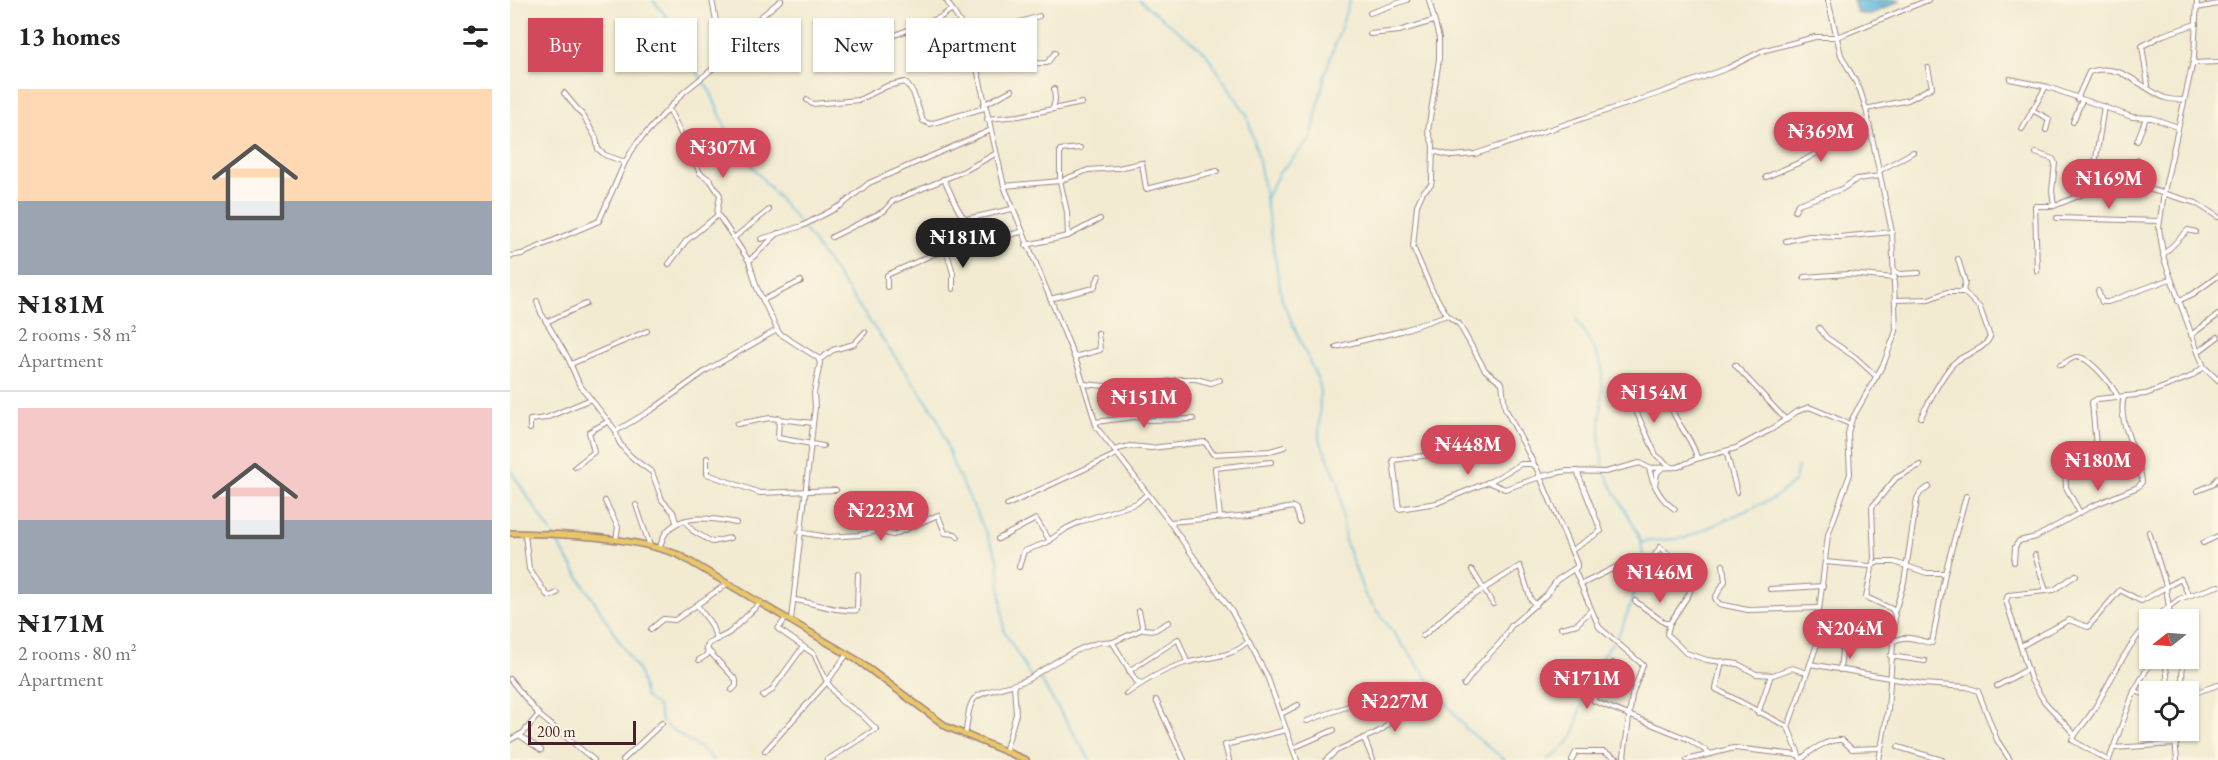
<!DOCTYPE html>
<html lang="en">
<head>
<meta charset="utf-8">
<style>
	:root { --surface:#fff; --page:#f6f6f6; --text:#222; --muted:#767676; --line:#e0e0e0; --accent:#d1495b }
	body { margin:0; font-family:"EB Garamond",serif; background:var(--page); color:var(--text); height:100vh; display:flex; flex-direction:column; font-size:22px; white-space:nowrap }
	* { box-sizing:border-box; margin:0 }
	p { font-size:20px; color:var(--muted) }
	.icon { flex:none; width:33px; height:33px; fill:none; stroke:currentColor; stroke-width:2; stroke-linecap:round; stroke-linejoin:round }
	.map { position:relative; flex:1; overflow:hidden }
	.sheet { display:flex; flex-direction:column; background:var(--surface); width:510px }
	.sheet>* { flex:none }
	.guide { position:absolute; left:18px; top:18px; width:570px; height:54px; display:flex; gap:12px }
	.needle { width:39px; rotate:253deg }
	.controls { position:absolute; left:1629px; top:609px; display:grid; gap:12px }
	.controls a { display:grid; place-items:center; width:60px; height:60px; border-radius:0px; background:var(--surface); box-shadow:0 2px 4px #0004; font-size:30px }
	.scale { position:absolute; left:18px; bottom:15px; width:108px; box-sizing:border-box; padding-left:6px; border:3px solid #4a1f2b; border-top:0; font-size:16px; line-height:21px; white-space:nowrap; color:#4a1f2b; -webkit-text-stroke:4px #fcf5e5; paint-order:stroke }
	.price { position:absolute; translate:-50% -51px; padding:0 14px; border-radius:21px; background:var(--accent); color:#fff; font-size:20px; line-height:39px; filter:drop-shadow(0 2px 3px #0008) }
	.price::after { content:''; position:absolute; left:50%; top:36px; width:18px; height:14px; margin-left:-9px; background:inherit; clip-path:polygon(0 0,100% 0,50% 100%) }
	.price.current { background:#222; color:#fff }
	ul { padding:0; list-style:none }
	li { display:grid; align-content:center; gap:12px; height:318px; padding:0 18px }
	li+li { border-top:2px solid var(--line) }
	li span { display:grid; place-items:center; height:186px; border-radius:0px; color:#555 }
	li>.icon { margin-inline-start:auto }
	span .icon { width:108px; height:108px; fill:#fffc; stroke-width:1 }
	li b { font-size:26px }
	h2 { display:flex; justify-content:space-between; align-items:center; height:72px; padding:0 18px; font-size:26px }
	.pill { padding:0 21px; border-radius:0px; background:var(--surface); box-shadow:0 2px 4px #0004; font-size:21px; line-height:54px }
	.pill.current { background:var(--accent); color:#fff }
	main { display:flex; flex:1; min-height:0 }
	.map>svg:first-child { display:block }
	.water { fill:url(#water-ripples); stroke:#536c82; stroke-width:1.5 }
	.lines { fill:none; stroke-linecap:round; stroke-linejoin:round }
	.stream { stroke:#5cb8da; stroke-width:1.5 }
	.minor-casing { stroke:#9e857e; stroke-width:6 }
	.major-casing { stroke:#9e857e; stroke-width:8 }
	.minor { stroke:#fff; stroke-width:4 }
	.major { stroke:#e9c769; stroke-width:5 }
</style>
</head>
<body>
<main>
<section class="sheet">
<h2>13 homes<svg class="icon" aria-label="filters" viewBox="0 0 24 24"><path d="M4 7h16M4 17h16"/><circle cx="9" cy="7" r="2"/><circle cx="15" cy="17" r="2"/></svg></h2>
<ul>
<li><span style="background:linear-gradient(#ffd9b3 60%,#9aa5b1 0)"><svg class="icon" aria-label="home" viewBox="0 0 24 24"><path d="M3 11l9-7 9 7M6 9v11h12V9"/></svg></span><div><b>₦181M</b><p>2 rooms · 58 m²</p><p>Apartment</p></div></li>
<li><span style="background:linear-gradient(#f6c9c9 60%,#9aa5b1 0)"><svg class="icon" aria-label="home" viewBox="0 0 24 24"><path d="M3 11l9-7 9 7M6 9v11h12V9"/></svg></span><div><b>₦171M</b><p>2 rooms · 80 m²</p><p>Apartment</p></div></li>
</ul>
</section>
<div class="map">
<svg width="1708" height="760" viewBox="0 0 1708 760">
	<defs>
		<pattern id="water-ripples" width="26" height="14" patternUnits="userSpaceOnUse" patternTransform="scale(1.5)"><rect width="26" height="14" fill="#5cb8da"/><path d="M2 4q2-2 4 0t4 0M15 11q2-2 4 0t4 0" fill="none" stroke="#4e95b1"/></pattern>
	</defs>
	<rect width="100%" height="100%" fill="#fcf5e5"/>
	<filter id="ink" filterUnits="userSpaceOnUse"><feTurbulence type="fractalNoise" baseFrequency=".0167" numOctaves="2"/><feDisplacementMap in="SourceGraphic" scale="12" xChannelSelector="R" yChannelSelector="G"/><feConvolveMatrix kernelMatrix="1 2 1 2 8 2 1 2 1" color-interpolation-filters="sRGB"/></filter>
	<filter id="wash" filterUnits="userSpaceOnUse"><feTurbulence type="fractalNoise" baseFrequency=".008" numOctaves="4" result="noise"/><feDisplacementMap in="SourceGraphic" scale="24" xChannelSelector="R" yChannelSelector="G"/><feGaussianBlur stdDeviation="1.35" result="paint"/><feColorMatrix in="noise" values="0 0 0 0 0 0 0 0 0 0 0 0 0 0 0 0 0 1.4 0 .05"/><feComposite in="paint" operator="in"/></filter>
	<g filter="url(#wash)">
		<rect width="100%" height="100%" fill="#f2ebd1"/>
		<!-- water -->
		<path class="water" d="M1343,0H1391L1361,15L1347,13Z"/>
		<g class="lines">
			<!-- stream -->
			<g class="stream">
				<path d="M143,0L168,31L191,79L200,91L222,142L292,226L427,416L444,466L488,558L494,631L521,677L530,679L580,760"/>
				<path d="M629,0L695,52L737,115L749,160L772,300L810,385L809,439L829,483L835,541L855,595L956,729L995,760"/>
				<path d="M755,200L769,173L801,139L815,74L840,0"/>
				<path d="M1066,319C1073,331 1090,356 1092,368C1094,401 1084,442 1096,474C1107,503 1142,540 1131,571"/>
				<path d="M0,470L41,532"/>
				<path d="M43,536L129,672L135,697L148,707L152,723L194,751L203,760"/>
				<path d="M1130,542L1175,538L1264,498L1285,481L1288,466"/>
				<path d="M1106,638C1118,621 1121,596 1130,576"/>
				<path d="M1038,760C1073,733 1063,732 1074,694C1075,690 1079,686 1081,682C1088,663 1090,658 1103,642"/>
			</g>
		</g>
	</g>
	<g filter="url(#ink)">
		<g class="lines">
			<!-- minor casing -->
			<g class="minor-casing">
				<g id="minor">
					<path d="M202,0L213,57"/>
					<path d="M436,0L460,38L494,186L568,366L587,428L658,520L722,612L757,676L787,760"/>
					<path d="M919,0L929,38V59L918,131L923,145L922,180L921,185L913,192L907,205L903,247L922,290L937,315"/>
					<path d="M1687,0L1684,57L1654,192L1649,228L1654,259L1688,352L1694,367L1708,380"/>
					<path d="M1687,8L1708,4"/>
					<path d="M860,13L897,0"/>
					<path d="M860,34L889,31L923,21"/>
					<path d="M460,38L529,16"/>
					<path d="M323,59L332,58L349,49L431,17L442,9"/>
					<path d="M1683,63L1708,62"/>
					<path d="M466,64L537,63L545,53"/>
					<path d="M1500,79L1538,87L1622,117L1642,118L1668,127"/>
					<path d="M1638,85L1632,46L1653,35L1686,24"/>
					<path d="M54,93L74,117L86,138L88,149L95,155L115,162"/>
					<path d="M1567,99L1579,72C1611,61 1630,88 1655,98C1661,100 1668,100 1674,100"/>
					<path d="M297,100L302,104L349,100L377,86L395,82L403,92L413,121L420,124L474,108"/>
					<path d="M473,105L502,90"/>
					<path d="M159,109L190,173L200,180L210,195L207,213L239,261L247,288L269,333L308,358L310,363L304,393L305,407L281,620"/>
					<path d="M543,109L545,100L544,89"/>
					<path d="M1356,109L1398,100L1422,87L1418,68"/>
					<path d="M1522,110L1539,119L1536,130"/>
					<path d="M477,119L509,116L572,103"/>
					<path d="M1563,122L1572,100"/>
					<path d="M1512,129L1535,88"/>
					<path d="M1627,141L1636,118"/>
					<path d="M923,151L942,156L965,154L1147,94L1218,68L1252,51L1305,37H1326L1335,34L1418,0"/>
					<path d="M1526,153L1543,159L1545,163L1542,191L1544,206H1525L1527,271"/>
					<path d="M1369,171L1403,152"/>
					<path d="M1256,177L1293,161L1324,143L1361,132"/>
					<path d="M433,179C442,191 445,211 456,219L454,229L449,234"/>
					<path d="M494,186L550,181L578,170L608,168L632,163L636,189L707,171"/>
					<path d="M1624,189L1628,160"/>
					<path d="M1581,191L1594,106"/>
					<path d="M1544,206L1581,191L1635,188L1686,203L1708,217"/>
					<path d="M1285,211L1288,204L1332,189L1347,179L1370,176"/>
					<path d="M1547,218L1649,221"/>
					<path d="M456,219L502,209"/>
					<path d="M558,236L557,212L550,181V150L570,148"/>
					<path d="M225,237L259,210"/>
					<path d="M322,237L374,211L383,201L454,171L485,154"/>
					<path d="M251,239L292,226L332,205L359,183L479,131"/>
					<path d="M1276,241L1299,236L1329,237L1382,232"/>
					<path d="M516,245L558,236L590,219"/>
					<path d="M437,253L443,273V289"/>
					<path d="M1653,255L1678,230L1686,232"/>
					<path d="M0,256L12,254L89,221L115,162L126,144L174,92L205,67L236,29L271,0"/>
					<path d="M239,261L268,233"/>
					<path d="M159,264L176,241L208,215"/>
					<path d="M1385,271L1390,274L1409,273"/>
					<path d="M1294,277L1338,274L1385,278"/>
					<path d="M377,287V275L424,254L511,232"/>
					<path d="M1588,291L1592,302H1598L1660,279"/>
					<path d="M540,299L584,288L589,276"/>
					<path d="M253,300L291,281"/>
					<path d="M1386,300L1419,299L1437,292H1454"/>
					<path d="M27,301L31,313L58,358L69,384L106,431"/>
					<path d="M1668,301L1683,294L1708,276"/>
					<path d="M36,322L76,304"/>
					<path d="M1309,328L1317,338L1345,357L1367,377"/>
					<path d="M1681,335L1708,315"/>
					<path d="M826,347L891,331L937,315L949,324L975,370L992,383L995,408L1024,464"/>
					<path d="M1688,352L1708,337"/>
					<path d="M564,357L590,350L588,333"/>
					<path d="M309,360L323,350L344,344L355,332"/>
					<path d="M61,364L137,331"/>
					<path d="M1225,365L1276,420"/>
					<path d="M1550,365C1555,364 1561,357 1567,357C1579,356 1603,386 1608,397"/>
					<path d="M574,384L617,388L672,379H686L701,383L710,380"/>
					<path d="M1117,391L1146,455L1161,467"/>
					<path d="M1160,404C1165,424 1183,438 1187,458"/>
					<path d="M1411,417C1420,400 1430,378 1443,364C1454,353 1473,352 1480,337L1470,308L1453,291L1455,282L1448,259"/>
					<path d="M269,418L268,438L313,446"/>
					<path d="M585,422L625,417L639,420L683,419"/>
					<path d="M227,424L260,418L303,423"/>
					<path d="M20,429V420L36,418L81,399"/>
					<path d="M604,450L620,446L641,448L695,442L703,454L760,451L774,447"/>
					<path d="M1216,451L1227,492"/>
					<path d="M920,455L883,460L889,509L927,503L981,481L1011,464H1022L1026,467L1067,564V567L1047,580L1037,594L1001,626L991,642L969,665L954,685"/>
					<path d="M197,458V474L250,493L326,490"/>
					<path d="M65,467L84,452L79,432L99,421"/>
					<path d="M1139,468C1143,485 1150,500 1165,509"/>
					<path d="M978,482L995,489L1036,475L1057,471L1095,472L1130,463L1139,468L1168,467L1186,459L1226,448L1262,429L1286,412L1299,407L1340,424"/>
					<path d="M1145,486L1147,473L1152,468"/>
					<path d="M1687,491L1702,485L1708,478"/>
					<path d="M95,501L108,527L106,540"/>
					<path d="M126,505L140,546"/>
					<path d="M497,505L607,454"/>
					<path d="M1570,513L1556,487L1554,458L1560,453L1586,446L1582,402L1587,399L1636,394L1680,377L1694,367"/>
					<path d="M710,517L705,468L761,462"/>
					<path d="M175,521L183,531L202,542L220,538"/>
					<path d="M166,522L163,512L152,500L142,472C130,464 106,448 106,431L143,409L197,370L267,330"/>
					<path d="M660,522L740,515L783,507L786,509L790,522"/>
					<path d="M289,532L318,537L349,535L368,531L383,535L428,515L435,533L445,534L448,537"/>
					<path d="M1639,532L1655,582L1661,620"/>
					<path d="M15,534L19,569L37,595L41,596L47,593"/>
					<path d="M488,539L526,519L540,541"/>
					<path d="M1693,543L1708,536"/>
					<path d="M150,549C155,511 198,517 226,523"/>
					<path d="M1062,550L1091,531L1067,471"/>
					<path d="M1525,555L1536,591"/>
					<path d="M1315,562L1360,566L1369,562H1384L1417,573H1435L1456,496"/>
					<path d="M1504,562L1505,547L1509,541L1526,537L1582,506L1628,487L1632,482C1630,454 1606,423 1614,397"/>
					<path d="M1213,565L1215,581L1205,598L1209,604L1238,610L1309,608"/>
					<path d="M509,567L514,551L536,543L557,528L572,521L627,503L637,494"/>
					<path d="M1064,569L1089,627L1133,665L1122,695L1114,756L1116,760"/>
					<path d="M962,570L983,604"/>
					<path d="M1072,584L1110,565L1130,574L1134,573L1150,547L1164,559L1181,565L1186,572"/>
					<path d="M1260,589L1313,586"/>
					<path d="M284,600C302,602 331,613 347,610L348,574"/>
					<path d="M1125,601L1155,623H1160L1157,634L1176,653L1197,660L1228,664L1246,674L1263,675L1282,668L1297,673"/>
					<path d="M187,605L201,624L207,640"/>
					<path d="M629,611L633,629"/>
					<path d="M1385,611L1394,582L1407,499L1410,493L1419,487"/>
					<path d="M276,618L268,629L304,654L317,682L331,701L351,714L366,729L317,760"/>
					<path d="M1642,620L1669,599L1708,586"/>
					<path d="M1160,623L1179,594L1191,562"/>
					<path d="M1310,626C1335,632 1358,635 1383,642C1396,633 1408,641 1422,643L1435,573"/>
					<path d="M1051,628L1067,624L1080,611"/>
					<path d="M141,629L153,619L165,620L218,583"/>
					<path d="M913,636L947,606L1010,566L1021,600L1026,605"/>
					<path d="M603,642L633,629L645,630L659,622"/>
					<path d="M1511,646L1559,620L1578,627L1610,590L1631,601C1645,594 1657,586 1671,579L1678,594"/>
					<path d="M196,648L226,680V686L222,690"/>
					<path d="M1380,656L1415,661"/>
					<path d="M1655,658L1659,692"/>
					<path d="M1673,658L1672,680L1676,692"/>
					<path d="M189,660L197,655L198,644L219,633L251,602"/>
					<path d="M1212,661L1206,689L1278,727"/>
					<path d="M1103,663L1089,680L1084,701L1178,739L1201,754"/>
					<path d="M1300,664L1413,684L1457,687L1468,691L1487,740L1500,760"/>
					<path d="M1330,670L1334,633"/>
					<path d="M619,671L668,639L677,662"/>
					<path d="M0,679L29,715L84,760"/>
					<path d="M1487,686L1518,669"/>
					<path d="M1624,691L1637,669L1648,658"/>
					<path d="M616,694C633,682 655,669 675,663C696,657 722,658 738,642"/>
					<path d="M1678,695L1708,685"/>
					<path d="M253,696L261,691L293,647"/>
					<path d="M646,700L674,760"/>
					<path d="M1248,713L1261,675"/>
					<path d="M771,714L788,705"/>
					<path d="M797,721L869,695C875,699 883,719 876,726C871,732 861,735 854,738"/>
					<path d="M1664,730L1667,760"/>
					<path d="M9,735L31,750"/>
					<path d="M455,735C458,725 457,707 464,699C472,689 506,687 520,678C535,668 585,635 603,643L626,681L632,683"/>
					<path d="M1565,735L1534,701L1521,680L1496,601L1498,595L1544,590L1566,575"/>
					<path d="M0,740L13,733L29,714"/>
					<path d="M1388,747L1432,760"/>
					<path d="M783,748L824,730"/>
					<path d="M1603,748L1666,744"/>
					<path d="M255,751L317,682L337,654"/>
					<path d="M495,752L506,714L504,685"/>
					<path d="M113,760L152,723"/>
					<path d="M719,760L715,745L776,730"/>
					<path d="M816,760L826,751L854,738L863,760"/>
					<path d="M1062,760L1066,752H1094L1110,760"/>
					<path d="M1177,760L1224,748L1287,755"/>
					<path d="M1291,760L1278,727L1310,636L1308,619L1318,535L1340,474L1338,433L1342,419L1374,363L1386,331L1382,232L1356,109L1350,90L1331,55L1318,0"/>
					<path d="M1291,760C1300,750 1318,739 1332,740L1342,749L1369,748"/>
					<path d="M1369,760L1378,710L1385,616L1382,609L1356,597L1364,558L1362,507L1386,478L1410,465"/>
					<path d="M1597,760L1562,740C1568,729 1578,720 1584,709C1602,680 1615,647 1640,622"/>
					<path d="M1599,760L1624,691L1640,696"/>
				</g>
			</g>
			<!-- major casing -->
			<g class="major-casing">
				<path id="major" d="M0,533C51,534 121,536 169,555L347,660L437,727L516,760"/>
			</g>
			<!-- minor -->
			<use href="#minor" class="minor"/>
			<!-- major -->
			<use href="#major" class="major"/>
		</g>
	</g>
</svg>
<div class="controls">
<a><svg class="needle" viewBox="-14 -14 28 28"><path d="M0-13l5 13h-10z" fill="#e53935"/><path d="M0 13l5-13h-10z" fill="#767676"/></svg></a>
<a><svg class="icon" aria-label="locate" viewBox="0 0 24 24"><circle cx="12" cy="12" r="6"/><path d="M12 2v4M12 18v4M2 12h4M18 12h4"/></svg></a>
</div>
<div class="scale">200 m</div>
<b class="price" style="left:1311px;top:163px">₦369M</b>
<b class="price" style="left:213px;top:179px">₦307M</b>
<b class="price" style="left:1599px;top:210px">₦169M</b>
<b class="price current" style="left:453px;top:269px">₦181M</b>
<b class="price" style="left:1144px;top:424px">₦154M</b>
<b class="price" style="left:634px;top:429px">₦151M</b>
<b class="price" style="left:958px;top:476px">₦448M</b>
<b class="price" style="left:1588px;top:492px">₦180M</b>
<b class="price" style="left:371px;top:542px">₦223M</b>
<b class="price" style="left:1150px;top:604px">₦146M</b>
<b class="price" style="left:1340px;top:660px">₦204M</b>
<b class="price" style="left:1077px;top:710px">₦171M</b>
<b class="price" style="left:885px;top:733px">₦227M</b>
<div class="guide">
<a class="pill current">Buy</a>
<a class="pill">Rent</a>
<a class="pill">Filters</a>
<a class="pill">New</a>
<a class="pill">Apartment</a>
</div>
</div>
</main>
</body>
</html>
